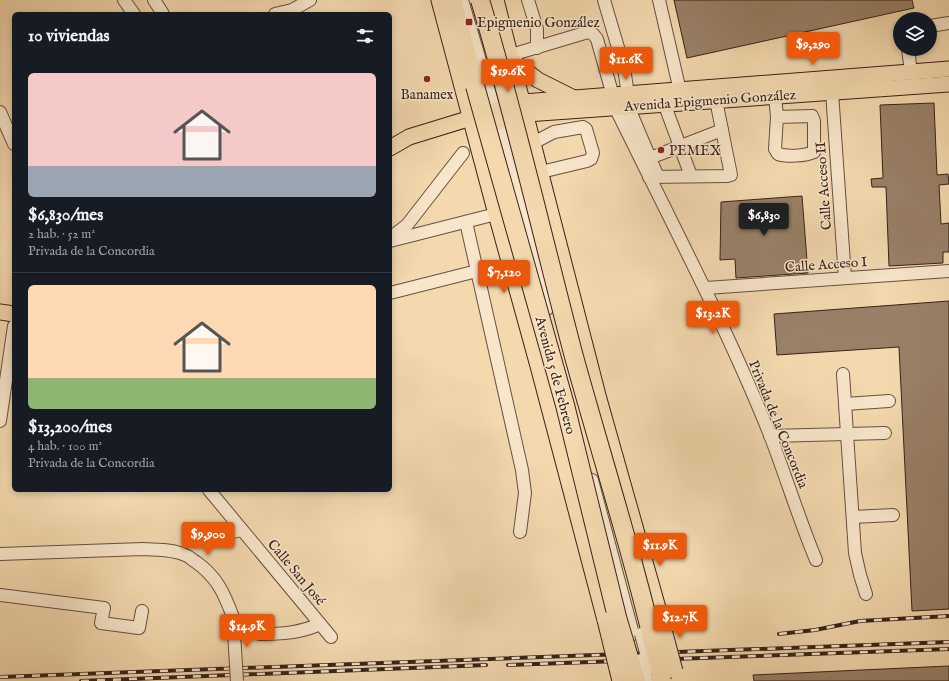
<!DOCTYPE html>
<html lang="es">
<head>
<meta charset="utf-8">
<style>
	:root { --surface:#171b24; --page:#20242c; --text:#f1f3f6; --muted:#9ea1a6; --line:#363941; --accent:#ea580c }
	body { margin:0; font-family:"IM FELL English",serif; background:var(--page); color:var(--text); height:100vh; display:flex; flex-direction:column; font-size:15px; white-space:nowrap }
	* { box-sizing:border-box; margin:0 }
	p { font-size:13px; color:var(--muted) }
	.icon { flex:none; width:22px; height:22px; fill:none; stroke:currentColor; stroke-width:2; stroke-linecap:round; stroke-linejoin:round }
	.map { position:relative; flex:1; overflow:hidden }
	.side { position:absolute; left:12px; top:12px; width:380px; height:480px; display:flex; flex-direction:column; background:var(--surface); border-radius:6px; box-shadow:0 2px 6px #0003 }
	.side>* { flex:none }
	.tools { position:absolute; left:893px; top:12px; display:grid; gap:8px }
	.tools a { display:grid; place-items:center; width:44px; height:44px; border-radius:50%; background:var(--surface); box-shadow:0 2px 6px #0003; font-size:20px }
	.price { position:absolute; translate:-50% -34px; padding:0 9px; border-radius:4px; background:var(--accent); color:#fff; font-size:13px; line-height:26px; filter:drop-shadow(0 1px 2px #0008) }
	.price::after { content:''; position:absolute; left:50%; top:24px; width:12px; height:9px; margin-left:-6px; background:inherit; clip-path:polygon(0 0,100% 0,50% 100%) }
	.price.active { background:#222; color:#fff }
	ul { padding:0; list-style:none }
	li { display:grid; align-content:center; gap:8px; height:212px; padding:0 16px }
	li+li { border-top:1px solid var(--line) }
	li span { display:grid; place-items:center; height:124px; border-radius:6px; color:#555 }
	li>.icon { margin-inline-start:auto }
	span .icon { width:72px; height:72px; fill:#fffc; stroke-width:1 }
	li b { font-size:17px }
	h2 { display:flex; justify-content:space-between; align-items:center; height:48px; padding:0 16px; font-size:17px }
	.map>svg:first-child { display:block }
	.building { fill:#998168; stroke:#36221b }
	.lines { fill:none; stroke-linecap:round; stroke-linejoin:round }
	.minor-casing { stroke:#665040; stroke-width:14 }
	.major-casing { stroke:#36221b; stroke-width:17 }
	.highway-casing { stroke:#36221b; stroke-width:20 }
	.minor { stroke:#f8e6cb; stroke-width:12 }
	.major { stroke:#f4d9af; stroke-width:15 }
	.highway { stroke:#f4d9af; stroke-width:18 }
	.rail-casing { stroke:#36221b; stroke-width:4 }
	.rail { stroke:#f8e6cb; stroke-width:2.5; stroke-dasharray:8; stroke-linecap:butt }
	.minor-bridge-casing { stroke:#665040; stroke-width:14; stroke-linecap:butt }
	.major-bridge-casing { stroke:#36221b; stroke-width:17; stroke-linecap:butt }
	.highway-bridge-casing { stroke:#36221b; stroke-width:20; stroke-linecap:butt }
	.minor-bridge { stroke:#f8e6cb; stroke-width:12 }
	.major-bridge { stroke:#f4d9af; stroke-width:15 }
	.highway-bridge { stroke:#f4d9af; stroke-width:18 }
	.poi-dot { fill:#8f2418; stroke:#f8e6cb; stroke-width:1.5 }
	.labels { text-anchor:middle; stroke-width:3; stroke-linejoin:round; paint-order:stroke }
	.poi-label { font-size:14px; fill:#36221b; stroke:#f8e6cb; text-anchor:start }
	.street-label { font-size:14px; fill:#36221b; stroke:#f8e6cb }
</style>
</head>
<body>
<div class="map">
<svg width="949" height="681" viewBox="0 0 949 681">
	<rect width="100%" height="100%" fill="#f4d9af"/>
	<filter id="stains"><feTurbulence type="fractalNoise" baseFrequency=".005" numOctaves="4"/><feColorMatrix values="0 0 0 0 .2 0 0 0 0 .09 0 0 0 0 .02 0 0 0 .5 -.17"/></filter>
	<radialGradient id="worn" r=".72"><stop offset=".6" stop-color="#630" stop-opacity="0"/><stop offset="1" stop-color="#630" stop-opacity=".3"/></radialGradient>
	<!-- building -->
	<g class="building">
		<path d="M674,0H912L914,8L687,58Z"/>
		<path d="M934,103L937,175L948,174L949,184L939,185L941,224L949,223V252H943V263L889,266L886,187H872L871,179L883,178L880,105Z"/>
		<path d="M802,196L808,273L736,278L735,259L720,260L721,202Z"/>
		<path d="M949,301V609L912,611L899,347L777,355L774,314Z"/>
		<path d="M949,666V681H754L753,675Z"/>
	</g>
	<g class="lines">
		<!-- minor casing -->
		<g class="minor-casing">
			<g id="minor">
				<path d="M124,0L134,14"/>
				<path d="M154,0L163,14"/>
				<path d="M462,0L495,111L547,309"/>
				<path d="M528,0L537,29V48"/>
				<path d="M604,0L624,68L628,95"/>
				<path d="M659,0L680,91"/>
				<path d="M275,14L292,10L310,0"/>
				<path d="M930,26L949,23"/>
				<path d="M908,49L911,72"/>
				<path d="M511,55L588,32L593,34L597,39L613,96"/>
				<path d="M832,92L845,278"/>
				<path d="M775,96L777,117L775,149L778,154C787,157 805,156 814,152V121L812,116L777,117"/>
				<path d="M664,103L691,176"/>
				<path d="M628,106L658,177"/>
				<path d="M615,107C668,216 725,323 770,435C786,477 799,519 816,560"/>
				<path d="M0,112L14,144"/>
				<path d="M533,143L554,132L583,127L586,129L593,153L591,159L587,161L541,172"/>
				<path d="M650,158L722,130"/>
				<path d="M649,177L727,176L731,175L716,100"/>
				<path d="M466,222L522,470L525,493L520,532"/>
				<path d="M390,238L407,225L463,153"/>
				<path d="M390,241L496,214"/>
				<path d="M706,288L949,271"/>
				<path d="M390,293L477,271"/>
				<path d="M843,374L855,553L860,575L866,594"/>
				<path d="M845,404L889,401"/>
				<path d="M0,421L14,326"/>
				<path d="M770,436L885,433"/>
				<path d="M592,480L633,634"/>
				<path d="M209,490L331,637"/>
				<path d="M853,517L893,515"/>
				<path d="M216,535L242,530"/>
				<path d="M0,554L143,549C156,550 173,549 185,555C189,556 192,560 196,562C217,577 224,593 233,617"/>
				<path d="M0,595L104,608L101,623L139,628L142,611"/>
				<path d="M260,634C282,634 300,633 320,624"/>
			</g>
		</g>
		<!-- major casing -->
		<g class="major-casing">
			<g id="major">
				<path d="M439,0L496,214L538,366L605,620"/>
				<path d="M496,0L599,399L660,615"/>
				<path d="M513,61L538,80L572,97"/>
				<path d="M475,128L526,114L949,84"/>
				<path d="M390,148L409,137L523,102L949,69"/>
				<path d="M0,312L14,314"/>
			</g>
		</g>
		<!-- highway casing -->
		<g class="highway-casing">
			<path id="highway" d="M452,0L475,86"/>
		</g>
		<!-- minor -->
		<use href="#minor" class="minor"/>
		<!-- major -->
		<use href="#major" class="major"/>
		<!-- highway -->
		<use href="#highway" class="highway"/>
		<!-- rail casing -->
		<g class="rail-casing">
			<g id="rail">
				<path d="M779,634L815,630L860,621L949,616"/>
				<path d="M508,665L949,649"/>
				<path d="M0,677L949,642"/>
				<path d="M81,681L486,665"/>
			</g>
		</g>
		<!-- rail -->
		<use href="#rail" class="rail"/>
		<!-- minor-bridge casing -->
		<g class="minor-bridge-casing">
			<g id="minor-bridge">
				<path d="M233,617L237,681"/>
				<path d="M641,634L650,668"/>
				<path d="M641,660L647,681"/>
			</g>
		</g>
		<!-- major-bridge casing -->
		<g class="major-bridge-casing">
			<g id="major-bridge">
				<path d="M660,615L675,671"/>
				<path d="M605,620L620,681"/>
			</g>
		</g>
		<!-- highway-bridge casing -->
		<g class="highway-bridge-casing">
			<g id="highway-bridge">
				<path d="M480,0C515,116 542,235 573,353C603,462 638,570 662,681"/>
				<path d="M475,86L565,405L617,617L636,681"/>
			</g>
		</g>
		<!-- minor-bridge -->
		<use href="#minor-bridge" class="minor-bridge"/>
		<!-- major-bridge -->
		<use href="#major-bridge" class="major-bridge"/>
		<!-- highway-bridge -->
		<use href="#highway-bridge" class="highway-bridge"/>
	</g>
	<!-- markers -->
	<g class="poi-dot">
		<rect x="465" y="18" width="8" height="8" rx="2"/>
		<circle cx="427" cy="79" r="4"/>
		<circle cx="661" cy="150" r="4"/>
	</g>
	<g class="labels">
		<!-- poi labels -->
		<g class="poi-label">
			<text x="477" y="27">Epigmenio González</text>
			<text x="427" y="99" text-anchor="middle">Banamex</text>
			<text x="669" y="155">PEMEX</text>
		</g>
		<!-- street labels -->
		<g class="street-label">
			<text transform="translate(710 100) rotate(-4)" y="5">Avenida Epigmenio González</text>
			<text transform="translate(823 186) rotate(-94)" y="5">Calle Acceso II</text>
			<text transform="translate(826 264) rotate(-4)" y="5">Calle Acceso I</text>
			<text transform="translate(556 375) rotate(75)" y="5">Avenida 5 de Febrero</text>
			<text transform="translate(779 424) rotate(68)" y="5">Privada de la Concordia</text>
			<text transform="translate(297 572) rotate(50)" y="5">Calle San José</text>
		</g>
	</g>
	<rect width="100%" height="100%" filter="url(#stains)"/>
	<rect width="100%" height="100%" fill="url(#worn)"/>
</svg>
<div class="tools">
<a><svg class="icon" aria-label="layers" viewBox="0 0 24 24"><path d="M12 4l9 5-9 5-9-5zM3 14l9 5 9-5"/></svg></a>
</div>
<b class="price" style="left:813px;top:66px">$9,290</b>
<b class="price" style="left:626px;top:81px">$11.6K</b>
<b class="price" style="left:508px;top:93px">$19.6K</b>
<b class="price active" style="left:764px;top:237px">$6,830</b>
<b class="price" style="left:504px;top:294px">$7,120</b>
<b class="price" style="left:713px;top:335px">$13.2K</b>
<b class="price" style="left:208px;top:556px">$9,900</b>
<b class="price" style="left:660px;top:567px">$11.9K</b>
<b class="price" style="left:680px;top:639px">$12.7K</b>
<b class="price" style="left:247px;top:648px">$14.9K</b>
<section class="side">
<h2>10 viviendas<svg class="icon" aria-label="filters" viewBox="0 0 24 24"><path d="M4 7h16M4 17h16"/><circle cx="9" cy="7" r="2"/><circle cx="15" cy="17" r="2"/></svg></h2>
<ul>
<li><span style="background:linear-gradient(#f6c9c9 75%,#9aa5b1 0)"><svg class="icon" aria-label="home" viewBox="0 0 24 24"><path d="M3 11l9-7 9 7M6 9v11h12V9"/></svg></span><div><b>$6,830/mes</b><p>2 hab. · 52 m²</p><p>Privada de la Concordia</p></div></li>
<li><span style="background:linear-gradient(#ffd9b3 75%,#8fb573 0)"><svg class="icon" aria-label="home" viewBox="0 0 24 24"><path d="M3 11l9-7 9 7M6 9v11h12V9"/></svg></span><div><b>$13,200/mes</b><p>4 hab. · 100 m²</p><p>Privada de la Concordia</p></div></li>
</ul>
</section>
</div>
</body>
</html>
